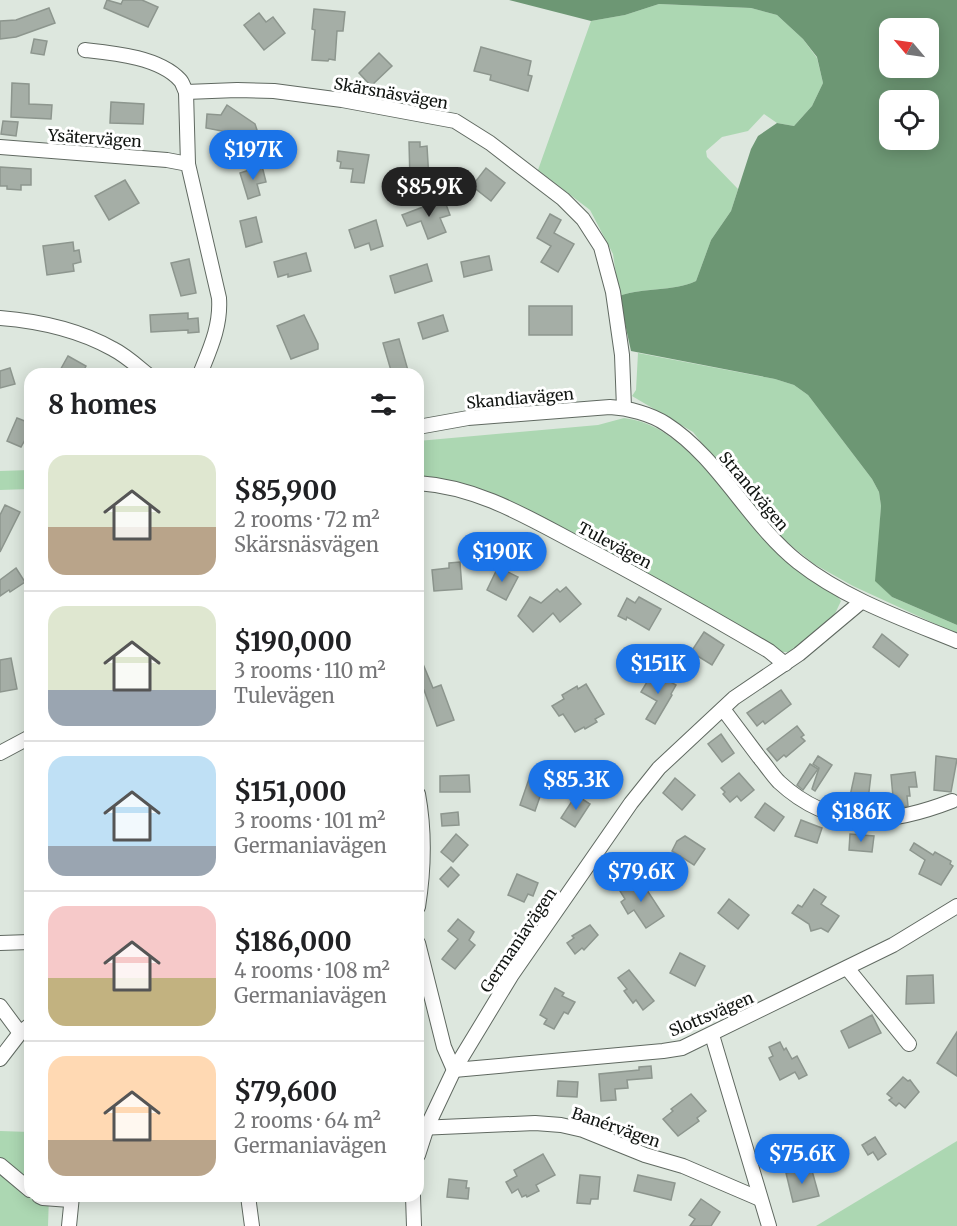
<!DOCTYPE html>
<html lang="en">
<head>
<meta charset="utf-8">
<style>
	:root { --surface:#fff; --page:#f2f2f2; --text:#202124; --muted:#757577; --line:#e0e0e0; --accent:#1a73e8 }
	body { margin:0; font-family:Merriweather,serif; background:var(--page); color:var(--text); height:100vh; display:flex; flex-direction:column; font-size:22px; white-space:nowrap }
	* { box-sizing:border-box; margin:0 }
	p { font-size:20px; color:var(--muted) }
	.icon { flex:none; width:33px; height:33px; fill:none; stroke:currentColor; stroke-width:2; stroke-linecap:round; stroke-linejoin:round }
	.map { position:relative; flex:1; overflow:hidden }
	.drawer { position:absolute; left:24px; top:368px; width:400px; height:834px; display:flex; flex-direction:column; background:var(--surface); border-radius:18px; box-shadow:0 3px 15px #0003 }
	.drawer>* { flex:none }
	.needle { width:39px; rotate:299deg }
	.buttons { position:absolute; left:879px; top:18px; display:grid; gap:12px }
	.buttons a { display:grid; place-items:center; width:60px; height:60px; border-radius:12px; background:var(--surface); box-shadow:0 3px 15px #0003; font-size:30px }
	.price { position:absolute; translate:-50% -51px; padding:0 14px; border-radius:21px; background:var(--accent); color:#fff; font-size:20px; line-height:39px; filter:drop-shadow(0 2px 3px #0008) }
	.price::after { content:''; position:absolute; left:50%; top:36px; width:18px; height:14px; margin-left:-9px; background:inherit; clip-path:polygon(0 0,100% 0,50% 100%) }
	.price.on { background:#222; color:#fff }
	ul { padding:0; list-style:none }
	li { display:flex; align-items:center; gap:18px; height:150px; padding:0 24px }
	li+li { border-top:2px solid var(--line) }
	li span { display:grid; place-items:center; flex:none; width:168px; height:120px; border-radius:18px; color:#555 }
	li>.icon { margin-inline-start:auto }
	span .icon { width:72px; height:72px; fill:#fffc; stroke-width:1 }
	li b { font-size:26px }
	h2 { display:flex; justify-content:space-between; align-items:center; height:72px; padding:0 24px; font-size:26px }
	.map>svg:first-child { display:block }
	.green { fill:#acd7b2 }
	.water { fill:#6d9774; fill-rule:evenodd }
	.building { fill:#a5aea6; stroke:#8d968e; stroke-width:1.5 }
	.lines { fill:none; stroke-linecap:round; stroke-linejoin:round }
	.street-casing { stroke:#606961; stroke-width:16 }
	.street { stroke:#fff; stroke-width:14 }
	.labels { text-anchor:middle; stroke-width:6; stroke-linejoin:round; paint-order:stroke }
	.street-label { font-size:16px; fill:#111512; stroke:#fff }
</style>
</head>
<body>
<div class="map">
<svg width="957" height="1226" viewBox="0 0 957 1226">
	<rect width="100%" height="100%" fill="#dde7de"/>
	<!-- green -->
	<g class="green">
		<path d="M659,4L751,8L777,15L803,39L817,58L823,83L812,106L794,126L777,123L764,114L748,131L722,137L706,151L707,157L738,189L731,211L711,240L696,281C672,292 644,287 619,296L613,254L590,210L538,170L591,21L625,15Z"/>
		<path d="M638,353L775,379L794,385L808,395L872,479L879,492L881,506L876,581L892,597L957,625V634L853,586L814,564L784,540L757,512L693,432L632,396L636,390Z"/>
		<path d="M624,418C689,425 730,508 774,549C791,566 814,578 834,592L841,601L831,622L789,652H779L590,546L419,479L418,441L598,425Z"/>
		<path d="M30,470V489L0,490V471Z"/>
		<path d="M0,1131L30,1132V1196H49L48,1226H0Z"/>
		<path d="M957,1141V1226H816Z"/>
	</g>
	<!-- water -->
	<path class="water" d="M509,0H957V625L892,597L875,581L881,506L879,492L872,479L808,395L794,385L775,379L631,351L619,296C644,287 672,292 696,281L711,240L731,211L751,149L758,136L777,123L794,126L812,106L823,83L817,57L803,39L777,15L751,8L659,4L625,15L591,21ZM890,28H928V68H890ZM890,100H928V140H890Z"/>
	<!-- building -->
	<g class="building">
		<path d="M107,0L121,4L123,0H142L158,7L148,27L104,8Z"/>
		<path d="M49,8L55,23L16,37L0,39V21L16,20Z"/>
		<path d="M314,9L345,12L343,31H337L335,60L329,59L328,61L312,60L315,30L312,29Z"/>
		<path d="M259,13L266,22L273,17L285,33L264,50L244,25Z"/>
		<path d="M34,39L47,41L44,55L31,53Z"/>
		<path d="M481,47L531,61L528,75L532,76L528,91L490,80L491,75L474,71Z"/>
		<path d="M379,53L392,66L371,86L359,73Z"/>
		<path d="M12,83L29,84V104L52,105L51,119L11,117Z"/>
		<path d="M111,102L144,104L143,124L110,123Z"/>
		<path d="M227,105L255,124L260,139L239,147L236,139L227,132L206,128L207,114L221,115Z"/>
		<path d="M3,121L18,122L16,136L1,134Z"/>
		<path d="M409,142H420V147L427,146L429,180H410Z"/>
		<path d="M338,151L369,155L364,183L351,182L353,169L340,168L341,162L337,161Z"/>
		<path d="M262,166L266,182L257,184L260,195L248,199L240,173Z"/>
		<path d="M0,167L31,169V185H21V190L7,189V186H0Z"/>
		<path d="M486,168L505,183L491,201L472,186Z"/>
		<path d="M125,180L139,203L109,220L95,196Z"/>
		<path d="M444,199L450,215L440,218L446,232L428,239L421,221L407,226L402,215Z"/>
		<path d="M550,214L561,220L554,233L574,244L558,272L541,262L551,246L537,238Z"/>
		<path d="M256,217L262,242L246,247L240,221Z"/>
		<path d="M376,220L383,246L371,250L369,243L355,248L349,230Z"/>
		<path d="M73,242L74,251L79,250L81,262L73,264L74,271L47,275L43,246Z"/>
		<path d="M306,253L311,271L288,277V274L278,277L274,262Z"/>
		<path d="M489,256L492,270L464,277L461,262Z"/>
		<path d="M189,259L196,293L181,296L171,263Z"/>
		<path d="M427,264L432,281L395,293L390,276Z"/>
		<rect x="529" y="306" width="43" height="29"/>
		<path d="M188,313V319L198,318L199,332L188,333V330L151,332L150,315Z"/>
		<path d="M304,315L318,344V349L291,359L277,326Z"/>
		<path d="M443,315L448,331L423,339L418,323Z"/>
		<path d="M399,339L409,374H392L383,343Z"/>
		<path d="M68,356L86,366L82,374H58Z"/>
		<path d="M10,368L15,384L0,388V371Z"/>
		<path d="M17,418L30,423V442L25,440L21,447L7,441Z"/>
		<path d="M5,505L20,512L0,552V515Z"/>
		<path d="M460,562L462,589L434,591L432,570L449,568V563Z"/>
		<path d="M498,567L518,577L506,600L487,590Z"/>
		<path d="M16,568L25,582L10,592L9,590L0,596V580Z"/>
		<path d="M566,587L581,604L560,622L553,613L533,632L518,616L530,597L541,603L557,589L560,592Z"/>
		<path d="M639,597L661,609L649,630L627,617L626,620L618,616L627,598L635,603Z"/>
		<path d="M704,632L724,645L712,665L691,652Z"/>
		<path d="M882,634L908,655L899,667L873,647Z"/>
		<path d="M418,652L433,688L441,685L454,720L437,726L424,690L418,692Z"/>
		<path d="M11,658L17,689L0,692V660Z"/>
		<path d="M653,672L676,685L671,694L672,695L655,724L646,719L657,701L641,692Z"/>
		<path d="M586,684L604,714L595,719L597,722L585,729L584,727L575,732L563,714L559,716L552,706L564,699L562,695L577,686L578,689Z"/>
		<path d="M781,690L791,704L765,724L763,721L757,726L747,713Z"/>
		<path d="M797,726L804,735L801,737L805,741L786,757L784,755L777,761L767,749Z"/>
		<path d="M721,734L734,753L722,762L708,744Z"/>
		<path d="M818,756L832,765L815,791L812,789L819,768L813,764Z"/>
		<path d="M936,756L957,759L951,792L934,790Z"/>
		<path d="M810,764L818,769L803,790L797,785Z"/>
		<path d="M915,772L917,787H909L910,796H907L908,806L894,808L891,775Z"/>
		<path d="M739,773L754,790L741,801L737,796L730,802L723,794L725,792L721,788Z"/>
		<path d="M855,773L871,775L868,800L864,799L862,807L848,805Z"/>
		<path d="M469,775L470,792H440V776Z"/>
		<path d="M530,776L545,782L535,811L520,805Z"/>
		<path d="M675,778L695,795L682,810L663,793Z"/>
		<path d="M576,795L590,804L575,827L561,818Z"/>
		<path d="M765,803L784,817L774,831L755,817Z"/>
		<path d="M458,812L459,825L442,826L441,814Z"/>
		<path d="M801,820L822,828L817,843L795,836Z"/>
		<path d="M456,834L468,845L453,862L441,852Z"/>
		<path d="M850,834L874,836L872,852L849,850Z"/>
		<path d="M685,836L705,849L694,865L672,851L677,841Z"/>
		<path d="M914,843L933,855L935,852L951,861L950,864L953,866L941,885L919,874L925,860L910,850Z"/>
		<path d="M451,867L459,875L448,887L440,879Z"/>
		<path d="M517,874L538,883L533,896L528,894L524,902L508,895Z"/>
		<path d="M639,878L664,916L646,928L634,910L628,914L621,902L625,899L620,891Z"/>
		<path d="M814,889L826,897L821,904L839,916L828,932L821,928L811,931L809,924L792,913L798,905L802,907Z"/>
		<path d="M729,899L749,915L738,929L718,913Z"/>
		<path d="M458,919L474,932L469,940L475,945L455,969L442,959L458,939L448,931Z"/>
		<path d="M590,925L598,935L584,950L582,948L575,954L567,943L574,938L572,936Z"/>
		<path d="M680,953L705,966L695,986L670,973Z"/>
		<path d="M629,970L654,1001L643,1010L636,1000L633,1003L624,991L627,989L618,978Z"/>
		<path d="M933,975L934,1003L906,1004L907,976Z"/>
		<path d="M555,988L564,993L562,996L575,1002L568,1014L564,1012L554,1029L544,1024L547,1019L540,1015Z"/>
		<path d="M872,1015L881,1033L849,1048L841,1031Z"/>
		<path d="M957,1032V1076L937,1063Z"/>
		<path d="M780,1042L784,1050L786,1048L792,1059L797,1056L807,1075L799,1079L795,1072L780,1080L769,1058L773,1056L769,1047Z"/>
		<path d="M651,1066L652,1078L627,1080L628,1088L615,1089L616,1100L601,1101L599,1074L639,1070V1067Z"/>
		<path d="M903,1077L908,1081L910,1080L919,1092L905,1108L899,1103L896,1106L889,1100L892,1098L887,1094Z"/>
		<path d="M558,1081L578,1082L577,1097L557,1096Z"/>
		<path d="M691,1094L706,1111L697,1118L699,1121L678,1136L663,1119L673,1111L671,1109Z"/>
		<path d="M875,1137L886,1154L878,1160L873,1152L868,1155L862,1145Z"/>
		<path d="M543,1154L555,1175L536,1185L539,1191L527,1197L526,1195L522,1197L518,1189L512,1193L506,1182L517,1176L514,1170Z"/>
		<path d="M811,1167L819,1196L793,1202L786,1173Z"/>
		<path d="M580,1175L600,1177L598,1199H591L590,1204L577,1203Z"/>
		<path d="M638,1175L675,1183L671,1200L634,1191Z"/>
		<path d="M449,1179L467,1181L466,1188H469L468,1199L447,1197Z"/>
		<path d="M701,1199L720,1212L711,1226H690L695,1219L689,1215Z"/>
	</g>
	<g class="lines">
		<!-- street casing -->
		<g class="street-casing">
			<g id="street">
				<path d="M85,50C113,53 159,57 180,80C183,83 184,89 186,92L237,90L274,91L342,100L455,121L490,143L563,199L583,219L601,247L613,292L622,355L624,408"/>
				<path d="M186,92L188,164"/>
				<path d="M0,147L167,160L188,164L219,298C221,326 210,349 200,374"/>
				<path d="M0,318C38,321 79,330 113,349C125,355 136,365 147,374"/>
				<path d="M418,427L468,418L610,407C628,408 651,414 666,424C719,458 748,522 798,562C845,599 903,619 957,641"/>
				<path d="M418,483C478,487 527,517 578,544C643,578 706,614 769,651L785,664"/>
				<path d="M723,709C735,725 747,741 759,757C766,765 772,775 779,782C833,832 890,825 952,801"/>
				<path d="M0,753L30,737"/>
				<path d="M418,794C425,832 424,869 418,907"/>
				<path d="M0,943L30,942"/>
				<path d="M418,943L444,1047L454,1070L663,1051L682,1048L893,945L957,906"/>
				<path d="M847,968L909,1044"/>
				<path d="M0,1006L20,1033L30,1025"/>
				<path d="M712,1035L769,1226"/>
				<path d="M0,1059L20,1033"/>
				<path d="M419,1128L535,1123L561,1125L583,1130L645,1155L683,1166L760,1199"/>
				<path d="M418,1155L427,1127L454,1070L511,976L631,803L659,768L734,698L799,654L861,602"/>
				<path d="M0,1165L30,1190"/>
				<path d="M39,1196L43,1198L70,1200"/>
				<path d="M248,1196L252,1226"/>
				<path d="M413,1196L414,1226"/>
				<path d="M69,1226L72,1196"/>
			</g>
		</g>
		<!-- street -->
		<use href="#street" class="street"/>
	</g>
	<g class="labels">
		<!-- street labels -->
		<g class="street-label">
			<text transform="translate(391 93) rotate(10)" y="6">Skärsnäsvägen</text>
			<text transform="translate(95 138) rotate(4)" y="6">Ysätervägen</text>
			<text transform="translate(520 398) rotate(-5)" y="6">Skandiavägen</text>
			<text transform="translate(754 491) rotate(50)" y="6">Strandvägen</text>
			<text transform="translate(615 545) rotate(28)" y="6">Tulevägen</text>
			<text transform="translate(518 940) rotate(-56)" y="6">Germaniavägen</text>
			<text transform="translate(711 1014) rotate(-23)" y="6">Slottsvägen</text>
			<text transform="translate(616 1127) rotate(19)" y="6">Banérvägen</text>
		</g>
	</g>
</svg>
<div class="buttons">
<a><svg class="needle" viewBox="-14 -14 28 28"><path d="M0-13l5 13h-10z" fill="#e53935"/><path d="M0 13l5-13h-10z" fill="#757577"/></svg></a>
<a><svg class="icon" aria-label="locate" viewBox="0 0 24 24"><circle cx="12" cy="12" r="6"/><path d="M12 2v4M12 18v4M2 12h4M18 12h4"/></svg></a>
</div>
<b class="price" style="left:253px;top:181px">$197K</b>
<b class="price on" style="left:429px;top:218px">$85.9K</b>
<b class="price" style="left:502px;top:583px">$190K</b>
<b class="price" style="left:658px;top:695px">$151K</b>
<b class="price" style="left:576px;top:811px">$85.3K</b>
<b class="price" style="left:861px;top:843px">$186K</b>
<b class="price" style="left:641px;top:903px">$79.6K</b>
<b class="price" style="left:802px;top:1185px">$75.6K</b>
<section class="drawer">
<h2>8 homes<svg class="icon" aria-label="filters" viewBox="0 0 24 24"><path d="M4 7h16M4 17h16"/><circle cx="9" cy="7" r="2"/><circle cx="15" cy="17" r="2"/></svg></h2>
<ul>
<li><span style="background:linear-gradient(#dfe7d0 60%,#b9a48a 0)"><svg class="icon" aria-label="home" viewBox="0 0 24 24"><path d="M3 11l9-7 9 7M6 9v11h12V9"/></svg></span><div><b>$85,900</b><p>2 rooms · 72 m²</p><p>Skärsnäsvägen</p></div></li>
<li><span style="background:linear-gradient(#dfe7d0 70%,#9aa5b1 0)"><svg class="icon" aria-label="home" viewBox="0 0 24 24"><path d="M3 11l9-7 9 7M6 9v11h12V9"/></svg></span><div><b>$190,000</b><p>3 rooms · 110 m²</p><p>Tulevägen</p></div></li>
<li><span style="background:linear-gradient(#bfe0f5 75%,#9aa5b1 0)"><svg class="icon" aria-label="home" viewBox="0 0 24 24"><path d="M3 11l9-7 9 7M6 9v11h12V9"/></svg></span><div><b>$151,000</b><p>3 rooms · 101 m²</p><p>Germaniavägen</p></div></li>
<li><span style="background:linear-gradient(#f6c9c9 60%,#c2b280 0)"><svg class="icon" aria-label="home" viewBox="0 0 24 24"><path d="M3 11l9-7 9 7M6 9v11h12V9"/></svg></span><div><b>$186,000</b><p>4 rooms · 108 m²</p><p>Germaniavägen</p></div></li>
<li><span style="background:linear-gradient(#ffd9b3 70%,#b9a48a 0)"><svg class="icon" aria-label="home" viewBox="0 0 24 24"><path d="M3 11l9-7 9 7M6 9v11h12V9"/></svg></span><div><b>$79,600</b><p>2 rooms · 64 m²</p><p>Germaniavägen</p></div></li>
</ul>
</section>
</div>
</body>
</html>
